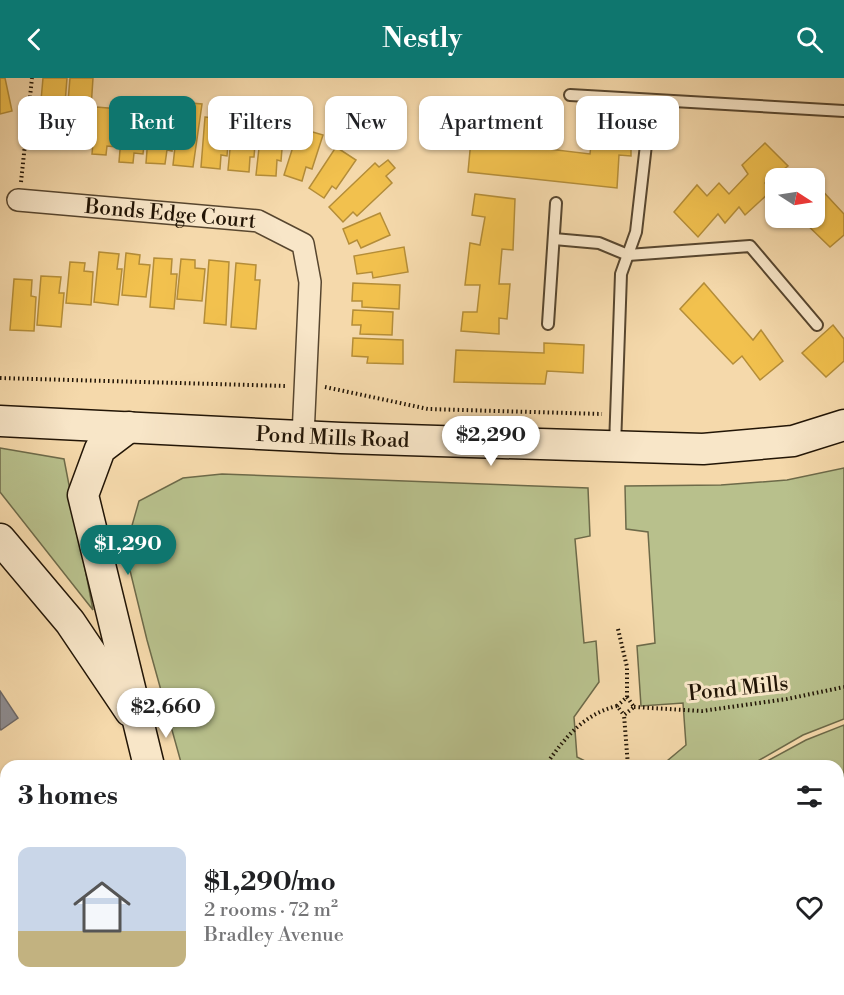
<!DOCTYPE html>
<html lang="en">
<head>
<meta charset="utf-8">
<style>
	:root { --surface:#fff; --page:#f2f2f2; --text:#202124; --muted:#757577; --line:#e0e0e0; --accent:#0f766e }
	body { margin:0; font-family:"Libre Bodoni",serif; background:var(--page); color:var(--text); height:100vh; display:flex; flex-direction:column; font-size:22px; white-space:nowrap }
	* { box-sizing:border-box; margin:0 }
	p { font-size:20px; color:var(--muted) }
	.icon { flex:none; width:33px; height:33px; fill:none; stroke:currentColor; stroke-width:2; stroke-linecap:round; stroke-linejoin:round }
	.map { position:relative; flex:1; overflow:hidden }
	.details { position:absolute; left:0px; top:682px; width:844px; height:236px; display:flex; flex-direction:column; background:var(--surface); border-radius:18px 18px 0 0; box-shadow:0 2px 4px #0004 }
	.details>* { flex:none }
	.banner { position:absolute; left:18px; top:18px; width:808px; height:54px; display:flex; gap:12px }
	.needle { width:39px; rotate:102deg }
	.fabs { position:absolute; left:765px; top:90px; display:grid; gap:12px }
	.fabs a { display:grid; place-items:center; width:60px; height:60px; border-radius:12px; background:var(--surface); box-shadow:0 2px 4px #0004; font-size:30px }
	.price { position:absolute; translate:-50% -51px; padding:0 14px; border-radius:21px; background:#fff; color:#222; font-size:20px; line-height:39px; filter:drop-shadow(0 2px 3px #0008) }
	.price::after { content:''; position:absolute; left:50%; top:36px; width:18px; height:14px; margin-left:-9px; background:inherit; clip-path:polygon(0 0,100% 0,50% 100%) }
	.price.active { background:var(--accent); color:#fff }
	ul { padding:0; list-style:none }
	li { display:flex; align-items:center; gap:18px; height:150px; padding:0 18px }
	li+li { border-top:2px solid var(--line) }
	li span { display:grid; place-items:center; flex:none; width:168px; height:120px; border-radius:12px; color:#555 }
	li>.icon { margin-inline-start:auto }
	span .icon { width:72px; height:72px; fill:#fffc; stroke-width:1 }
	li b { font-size:26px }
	h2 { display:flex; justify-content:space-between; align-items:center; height:72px; padding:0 18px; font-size:26px }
	.tag { padding:0 21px; border-radius:12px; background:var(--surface); box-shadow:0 2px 4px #0004; font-size:21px; line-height:54px }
	.tag.active { background:var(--accent); color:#fff }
	header { display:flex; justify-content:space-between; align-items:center; height:78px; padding:0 18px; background:var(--accent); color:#fff; font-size:27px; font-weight:800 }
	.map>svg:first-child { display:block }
	.green { fill:#b8c08c; stroke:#6d6a49; stroke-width:1.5 }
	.water { fill:#9db9b0; stroke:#6c776c; stroke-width:1.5 }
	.homes { fill:#f2c14e; stroke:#b48d38; stroke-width:1.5 }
	.industry { fill:#8d8d92; stroke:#6d6968; stroke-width:1.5 }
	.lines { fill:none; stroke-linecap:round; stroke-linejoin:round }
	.lane-casing { stroke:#57462f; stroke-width:14 }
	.street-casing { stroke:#57462f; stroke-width:24 }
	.secondary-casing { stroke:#221506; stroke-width:33 }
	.path { stroke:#221506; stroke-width:4; stroke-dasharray:1.5 3; stroke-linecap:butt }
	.lane { stroke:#f8e6c8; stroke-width:10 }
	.street { stroke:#f8e6c8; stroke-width:21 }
	.secondary { stroke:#f8e6c8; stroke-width:30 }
	.labels { text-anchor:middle; stroke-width:6; stroke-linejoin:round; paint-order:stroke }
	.street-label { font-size:21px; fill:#221506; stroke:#f8e6c8 }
</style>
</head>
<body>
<header><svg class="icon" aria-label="back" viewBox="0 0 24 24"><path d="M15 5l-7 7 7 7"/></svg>Nestly<svg class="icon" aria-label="search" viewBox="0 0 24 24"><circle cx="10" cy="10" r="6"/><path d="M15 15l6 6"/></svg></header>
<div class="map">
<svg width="844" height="917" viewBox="0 0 844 917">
	<rect width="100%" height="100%" fill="#f5d9ab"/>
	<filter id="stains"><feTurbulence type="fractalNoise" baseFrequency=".00333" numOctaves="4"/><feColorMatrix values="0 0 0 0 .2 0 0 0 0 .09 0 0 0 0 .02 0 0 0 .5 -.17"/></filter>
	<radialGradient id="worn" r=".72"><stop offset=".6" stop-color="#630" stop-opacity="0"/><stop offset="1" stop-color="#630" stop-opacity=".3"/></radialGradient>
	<!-- green -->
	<g class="green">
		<path d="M0,370L64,381L93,532L0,414Z"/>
		<path d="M844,390V641L803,657L749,688H661L686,667L683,625L641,628L637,568L655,565L648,454L626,451L625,408L721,407L787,402Z"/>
		<path d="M222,396L588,410L590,458L575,461L584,565L596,563L599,604L574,639L577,679L589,685L606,688H182L147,562L125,472L139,423L183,400Z"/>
		<path d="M844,647V728L839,730L838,688H758L806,662Z"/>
		<path d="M244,912H430L425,917H246Z"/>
		<path d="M434,912H507L504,917H428Z"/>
	</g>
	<!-- water -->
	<path class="water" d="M844,767V917H528L533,912H838V768Z"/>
	<!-- homes -->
	<g class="homes">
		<path d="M0,0H5L12,33L0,36Z"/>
		<path d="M43,0H67L64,38H54V46L39,45Z"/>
		<path d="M70,0H93L90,45L84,44L83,61L65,59Z"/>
		<path d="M180,24L202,26L193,89L173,87Z"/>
		<path d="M96,29L120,31L117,69L107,68L106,77L92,76Z"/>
		<path d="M150,34L175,36L172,73L167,72L165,86L146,85Z"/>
		<path d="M263,34L285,35L281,83L277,82L276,98L256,97Z"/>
		<path d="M123,36L147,38L143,76L134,75L133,85L119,84Z"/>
		<path d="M205,39L230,42L227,78L221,77L220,91L201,89Z"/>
		<path d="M233,39L257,41L254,79H250L249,94L228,92Z"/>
		<path d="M299,50L323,57L312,91L306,89L302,103L284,97Z"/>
		<path d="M592,57L631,60V78L619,77L617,110L468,94L471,62L590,76Z"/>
		<path d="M765,65L788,88L765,105L770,114L745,137L739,129L725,145L718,136L698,159L674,134L697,107L707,118L719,105L729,116L748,96L742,87Z"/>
		<path d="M336,69L356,82L336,111L332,108L324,120L309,110Z"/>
		<path d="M388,82L395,90L386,98L392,105L357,138L353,134L343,144L329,129L375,85L379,89Z"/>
		<path d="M817,107L844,136V157L830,169L800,140H814Z"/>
		<path d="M475,116L515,121L513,172L502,171L499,206H510L507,241L499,240V256L461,253L463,234H477L480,207H465L470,165L480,167L485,139L472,137Z"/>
		<path d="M380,135L390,157L361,170L357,162L349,166L343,151Z"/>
		<path d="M404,169L408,194L373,200L372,194L357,196L354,178Z"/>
		<path d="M99,174L119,176L117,191H122L118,227L94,224Z"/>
		<path d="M126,175L140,177L139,186L150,187L146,219L122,217Z"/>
		<path d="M154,180L172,181L171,196H177L174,231L150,229Z"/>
		<path d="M181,181L195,182V190L205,191L202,223L177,221Z"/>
		<path d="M209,182L229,184L226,247L204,245Z"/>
		<path d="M70,184L85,185L84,193L93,194L91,227L66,225Z"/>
		<path d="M236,185L256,187L255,202H260L256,251L231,249Z"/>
		<path d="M41,198L61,199L59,215H64L61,249L37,247Z"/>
		<path d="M14,201L32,202L31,218L36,219L34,253L10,252Z"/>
		<path d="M353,205L400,207L399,231L362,229V223H352Z"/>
		<path d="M704,205L753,262L761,252L783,283L760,302L742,278L733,286L680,231Z"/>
		<path d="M353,232L393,234L392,257L360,256L361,247H352Z"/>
		<path d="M833,247L844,261V283L826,299L802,275Z"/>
		<path d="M353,260L403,262V286L367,285L368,279L352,278Z"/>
		<path d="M544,265L584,267L583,295L547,293L545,306L454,304L456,272L544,275Z"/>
	</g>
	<!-- industry -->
	<g class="industry">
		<path d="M0,613L18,640L1,652L0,650Z"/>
		<path d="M0,719L6,728V763L0,767Z"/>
		<path d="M6,795V864L0,869V799Z"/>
		<path d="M6,896V912H19L12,917H0V901Z"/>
	</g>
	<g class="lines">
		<!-- lane casing -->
		<g class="lane-casing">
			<g id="lane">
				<path d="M570,17L844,33"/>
				<path d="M554,161L599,165L628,177L750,168L817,247"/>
				<path d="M548,246L556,125"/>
				<path d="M615,368L621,196L636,154L651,23"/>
			</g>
		</g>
		<!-- street casing -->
		<g class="street-casing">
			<g id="street">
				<path id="s1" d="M18,122L258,143L303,166L310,204L303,358"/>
			</g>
		</g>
		<!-- secondary casing -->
		<g class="secondary-casing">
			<g id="secondary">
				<path id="s2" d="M0,343L341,360L703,371L793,363L844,347"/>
				<path d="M129,349L100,371L83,417L149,688"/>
				<path d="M0,461L70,544L130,633"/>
				<path d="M213,912L214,917"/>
			</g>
		</g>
		<!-- path -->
		<g class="path">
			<path d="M21,104L32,0"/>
			<path d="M0,300L287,308"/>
			<path d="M325,309L428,331L602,336"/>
			<path d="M618,551L627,589V619L617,628L624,637"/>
			<path d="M627,619L634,629L624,637L628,688"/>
			<path d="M634,629L702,633L787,621L844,609"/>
			<path d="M545,688C564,661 583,636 617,628"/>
			<path d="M404,917L407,912"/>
		</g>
		<!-- lane -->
		<use href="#lane" class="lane"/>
		<!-- street -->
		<use href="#street" class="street"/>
		<!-- secondary -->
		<use href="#secondary" class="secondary"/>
	</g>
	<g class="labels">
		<!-- street labels -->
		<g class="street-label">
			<text dy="7" stroke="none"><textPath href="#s1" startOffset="153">Bonds Edge Court</textPath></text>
			<text dy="7" stroke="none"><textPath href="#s2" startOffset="333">Pond Mills Road</textPath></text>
			<text transform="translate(738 610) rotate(-6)" y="7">Pond Mills</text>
		</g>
	</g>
	<rect width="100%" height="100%" filter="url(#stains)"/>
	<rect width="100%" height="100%" fill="url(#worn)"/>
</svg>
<div class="fabs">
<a><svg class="needle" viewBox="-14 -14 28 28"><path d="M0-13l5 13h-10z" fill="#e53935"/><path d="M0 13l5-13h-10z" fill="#757577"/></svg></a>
</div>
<b class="price" style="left:491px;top:389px">$2,290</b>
<b class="price active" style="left:128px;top:498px">$1,290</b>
<b class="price" style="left:166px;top:661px">$2,660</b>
<div class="banner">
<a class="tag">Buy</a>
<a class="tag active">Rent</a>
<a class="tag">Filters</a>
<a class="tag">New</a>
<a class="tag">Apartment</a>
<a class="tag">House</a>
</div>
<section class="details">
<h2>3 homes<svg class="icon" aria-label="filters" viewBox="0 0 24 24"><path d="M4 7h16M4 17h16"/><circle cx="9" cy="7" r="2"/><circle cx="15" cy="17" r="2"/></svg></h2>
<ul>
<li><span style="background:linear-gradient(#c9d6e8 70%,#c2b280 0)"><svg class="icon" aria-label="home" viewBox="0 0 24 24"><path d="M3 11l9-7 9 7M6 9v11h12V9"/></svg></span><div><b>$1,290/mo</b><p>2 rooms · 72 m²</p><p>Bradley Avenue</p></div><svg class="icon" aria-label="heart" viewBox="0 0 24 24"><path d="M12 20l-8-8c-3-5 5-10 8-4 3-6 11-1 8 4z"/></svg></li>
</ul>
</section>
</div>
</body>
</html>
